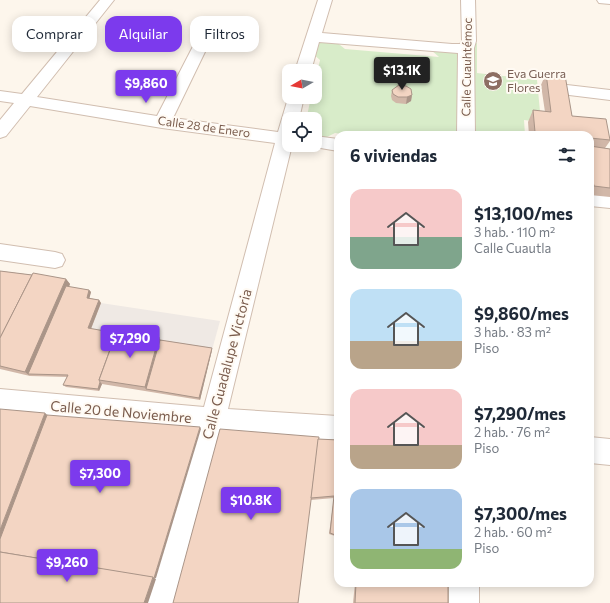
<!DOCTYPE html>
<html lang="es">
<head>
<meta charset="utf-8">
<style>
	:root { --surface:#fff; --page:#f2f2f3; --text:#1f2937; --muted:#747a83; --accent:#7c3aed }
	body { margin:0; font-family:Commissioner,sans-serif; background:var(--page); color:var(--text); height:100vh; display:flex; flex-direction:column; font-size:15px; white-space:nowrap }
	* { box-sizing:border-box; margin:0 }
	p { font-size:13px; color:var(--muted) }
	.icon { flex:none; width:22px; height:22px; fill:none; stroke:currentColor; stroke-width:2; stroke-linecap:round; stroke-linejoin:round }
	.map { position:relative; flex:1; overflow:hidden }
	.side { position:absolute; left:334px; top:131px; width:260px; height:456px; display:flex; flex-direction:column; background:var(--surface); border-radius:12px; box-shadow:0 2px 10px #0003 }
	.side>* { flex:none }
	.guide { position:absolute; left:12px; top:16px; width:262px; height:36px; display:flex; gap:8px }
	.needle { width:26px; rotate:261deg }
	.tools { position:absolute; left:282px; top:64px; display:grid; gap:8px }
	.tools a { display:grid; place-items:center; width:40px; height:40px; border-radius:8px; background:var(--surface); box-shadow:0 2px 10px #0003; font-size:20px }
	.price { position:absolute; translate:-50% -34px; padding:0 9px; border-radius:4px; background:var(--accent); color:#fff; font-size:13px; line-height:26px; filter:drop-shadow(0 1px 2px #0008) }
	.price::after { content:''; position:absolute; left:50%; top:24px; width:12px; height:9px; margin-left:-6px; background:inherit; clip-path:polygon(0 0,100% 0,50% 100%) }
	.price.selected { background:#222; color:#fff }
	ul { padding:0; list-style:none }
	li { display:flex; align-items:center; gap:12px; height:100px; padding:0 16px }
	li span { display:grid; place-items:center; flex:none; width:112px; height:80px; border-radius:12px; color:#555 }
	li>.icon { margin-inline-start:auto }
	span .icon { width:48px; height:48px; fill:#fffc; stroke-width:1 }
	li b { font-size:17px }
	h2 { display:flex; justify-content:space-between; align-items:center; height:48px; padding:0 16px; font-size:17px }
	.pill { padding:0 14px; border-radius:12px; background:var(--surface); box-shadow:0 2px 10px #0003; font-size:14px; line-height:36px }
	.pill.selected { background:var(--accent); color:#fff }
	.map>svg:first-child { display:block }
	.industrial { fill:#efe9e4 }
	.green { fill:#d8ecc9 }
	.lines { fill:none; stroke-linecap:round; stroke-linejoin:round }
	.minor-casing { stroke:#d1beb0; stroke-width:2 }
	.minor { fill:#fff; fill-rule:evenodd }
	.wall { fill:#d1b7a8 }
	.shaded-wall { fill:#aa9588 }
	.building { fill:#f3d5c3; stroke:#aa9588 }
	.labels { text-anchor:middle; stroke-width:4; stroke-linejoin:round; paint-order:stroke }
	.far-street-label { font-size:12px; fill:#7a5c4d; stroke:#fffaf3 }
	.far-education-label { font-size:12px; fill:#785e54; stroke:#fffaf3; text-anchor:start }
	.street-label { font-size:14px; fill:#7a5c4d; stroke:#fffaf3 }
</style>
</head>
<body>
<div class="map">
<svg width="610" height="603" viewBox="0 0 610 603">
	<rect width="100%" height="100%" fill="#fdf6ec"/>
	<!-- industrial -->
	<path class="industrial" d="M101,303L220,321L212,350L90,331Z"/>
	<!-- green -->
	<path class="green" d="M317,40L335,41L345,49L439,57L430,49L477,43V73L537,80L541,122L524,120L525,135H349L335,133L321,140L315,139V119H294L295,115L307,116L311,97H315V82L320,60L312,53Z"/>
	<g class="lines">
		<!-- minor casing -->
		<g class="minor-casing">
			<g id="minor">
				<path d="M100,0H114L37,97L157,116L203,27L205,24L210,23L215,24L217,27L173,118L278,132L289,95V97H304L299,119H289V145H292L228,409L338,416V440L222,433L175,603H145L197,431L0,413V389L204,407L275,143L162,128L30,106L6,136L0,138V120L14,103L0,101V91L22,94Z"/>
				<path d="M318,0H332L322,33L452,44H460L462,41L461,0H475L476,41L474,48L475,135H457L458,53L319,42L311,71H295Z"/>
				<path d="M597,0H610V4L599,3Z"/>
				<path d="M567,85L610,90V100L561,94L559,90L561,86Z"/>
				<path d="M315,136L338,139V151L309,146L308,145H315Z"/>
				<path d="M590,192L610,194V208L590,206Z"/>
				<path d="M0,244L55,252L62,254L65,260L62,266L55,268L0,260Z"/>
				<path d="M590,437L610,439V465L590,463Z"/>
				<rect x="449" y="583" width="30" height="20"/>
			</g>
		</g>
		<!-- minor -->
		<use href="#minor" class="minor"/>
	</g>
	<!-- wall -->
	<g class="wall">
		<path d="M546,73L572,116L610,139V141L605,148L610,149V197L590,195V135H529L528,122L533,110L545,112L541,85Z"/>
		<path d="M392,90L412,95L411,101L406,104L396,103L392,100L391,96Z"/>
		<path d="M0,271L66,279L70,284L69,287L89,290L91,292L89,298L99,300L101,303L91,329L116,333L159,337L160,340L212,348V350L200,400L102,384L99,391L66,387L63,385L67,377L30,376L0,369Z"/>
		<path d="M318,439L338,440V537L329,534L334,498L311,500Z"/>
		<path d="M355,583H448V603H353Z"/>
	</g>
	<!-- shaded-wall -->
	<g class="shaded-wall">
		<path d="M412,95L411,101L406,104L407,97Z"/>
		<path d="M66,279L70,284L31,374H28L30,376L25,372Z"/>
		<path d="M89,290L91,292L89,300L87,298Z"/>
		<path d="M99,300L101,303L90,331L88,328Z"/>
		<path d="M159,337L161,342L146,389L145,387Z"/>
		<path d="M212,348V350L200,400L199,398Z"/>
		<path d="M100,382L102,384L99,391L98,389Z"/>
		<path d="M45,413L50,417L0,548V530Z"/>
		<path d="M200,427L201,429L156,578H154Z"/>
		<path d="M153,577L156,579L148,603H144Z"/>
	</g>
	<!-- building -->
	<g class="building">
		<path d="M546,73L565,75L572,116L606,119L610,140L590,138V135H555V134L535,132L533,110L551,112Z"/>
		<path d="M399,85L406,86L411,89L412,95L407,97H398L393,94L392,90Z"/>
		<path d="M590,146L610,149V188L594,186L590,165Z"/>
		<path d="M0,271L32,275L0,338Z"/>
		<path d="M33,273L66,279L25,372L0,366V338Z"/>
		<path d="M66,286L89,290L87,298L99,300L88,328L116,333L99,380L100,382L98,389L63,385L68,375L28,374Z"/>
		<path d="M117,331L159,337L145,387L99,380Z"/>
		<path d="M160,340L212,348L199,398L146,389Z"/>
		<path d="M0,409L45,413L0,530Z"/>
		<path d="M47,415L200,427L154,578L0,552V539Z"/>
		<path d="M220,429L319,437L298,603H173Z"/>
		<path d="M318,439L338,440V536L330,533L334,496L311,498Z"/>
		<path d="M0,552L153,577L144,603H0Z"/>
		<path d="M356,583H448V603H355Z"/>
	</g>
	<!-- icons -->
	<defs>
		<g id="school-disc" transform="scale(1)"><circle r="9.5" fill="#8d6e63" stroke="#fffaf3"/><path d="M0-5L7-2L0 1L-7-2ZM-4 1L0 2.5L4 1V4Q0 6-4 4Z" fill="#fff"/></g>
	</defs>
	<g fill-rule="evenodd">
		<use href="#school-disc" x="493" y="81"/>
	</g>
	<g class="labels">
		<!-- far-street labels -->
		<g class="far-street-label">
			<text transform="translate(467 67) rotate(-89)" y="4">Calle Cuauhtémoc</text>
			<text transform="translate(204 127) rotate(8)" y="4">Calle 28 de Enero</text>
		</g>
		<!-- far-education labels -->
		<g class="far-education-label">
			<text x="507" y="78">Eva Guerra<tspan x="507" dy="14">Flores</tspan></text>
		</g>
		<!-- street labels -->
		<g class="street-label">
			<text transform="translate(227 364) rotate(-75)" y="5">Calle Guadalupe Victoria</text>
			<text transform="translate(121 412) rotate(5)" y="5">Calle 20 de Noviembre</text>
		</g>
	</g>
</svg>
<div class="tools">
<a><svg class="needle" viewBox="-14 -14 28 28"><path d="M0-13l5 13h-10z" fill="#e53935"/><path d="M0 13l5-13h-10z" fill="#747a83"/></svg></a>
<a><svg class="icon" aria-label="locate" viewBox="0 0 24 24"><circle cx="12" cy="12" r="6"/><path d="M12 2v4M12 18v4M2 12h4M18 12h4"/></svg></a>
</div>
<b class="price selected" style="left:402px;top:91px">$13.1K</b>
<b class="price" style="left:146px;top:104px">$9,860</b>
<b class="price" style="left:130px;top:359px">$7,290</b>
<b class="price" style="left:100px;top:494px">$7,300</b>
<b class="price" style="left:251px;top:521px">$10.8K</b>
<b class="price" style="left:67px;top:583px">$9,260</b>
<div class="guide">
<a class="pill">Comprar</a>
<a class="pill selected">Alquilar</a>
<a class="pill">Filtros</a>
</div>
<section class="side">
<h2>6 viviendas<svg class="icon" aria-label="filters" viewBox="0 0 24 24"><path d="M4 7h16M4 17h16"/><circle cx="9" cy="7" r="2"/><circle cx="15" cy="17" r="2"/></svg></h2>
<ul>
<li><span style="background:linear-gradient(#f6c9c9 60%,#7fa58c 0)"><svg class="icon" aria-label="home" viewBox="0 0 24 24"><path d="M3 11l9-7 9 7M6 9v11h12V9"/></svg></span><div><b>$13,100/mes</b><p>3 hab. · 110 m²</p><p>Calle Cuautla</p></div></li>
<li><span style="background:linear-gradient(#bfe0f5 65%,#b9a48a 0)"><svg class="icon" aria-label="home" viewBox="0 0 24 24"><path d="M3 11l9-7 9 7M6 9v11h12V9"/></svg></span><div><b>$9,860/mes</b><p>3 hab. · 83 m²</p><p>Piso</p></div></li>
<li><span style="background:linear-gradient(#f6c9c9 70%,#b9a48a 0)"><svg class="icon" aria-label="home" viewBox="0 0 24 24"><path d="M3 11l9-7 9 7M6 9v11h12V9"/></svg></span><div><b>$7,290/mes</b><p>2 hab. · 76 m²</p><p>Piso</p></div></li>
<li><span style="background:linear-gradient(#a9c7e8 75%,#8fb573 0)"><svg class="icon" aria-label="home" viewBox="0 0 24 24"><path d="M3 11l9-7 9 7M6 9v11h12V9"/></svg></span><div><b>$7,300/mes</b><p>2 hab. · 60 m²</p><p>Piso</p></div></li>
</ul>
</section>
</div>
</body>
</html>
